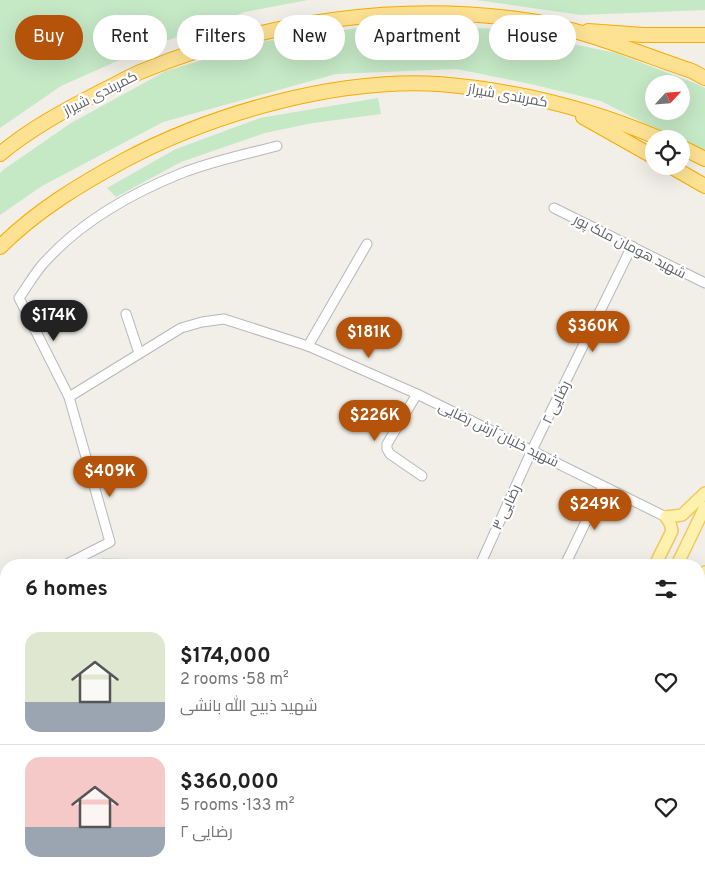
<!DOCTYPE html>
<html lang="en">
<head>
<meta charset="utf-8">
<style>
	:root { --surface:#fff; --page:#f2f2f2; --text:#222; --muted:#767676; --line:#e0e0e0; --accent:#b45309 }
	body { margin:0; font-family:Overpass,Cairo,sans-serif; background:var(--page); color:var(--text); height:100vh; display:flex; flex-direction:column; font-size:19px; white-space:nowrap }
	* { box-sizing:border-box; margin:0 }
	p { font-size:16px; color:var(--muted) }
	.icon { flex:none; width:28px; height:28px; fill:none; stroke:currentColor; stroke-width:2; stroke-linecap:round; stroke-linejoin:round }
	.map { position:relative; flex:1; overflow:hidden }
	.panel { position:absolute; left:0px; top:559px; width:705px; height:321px; display:flex; flex-direction:column; background:var(--surface); border-radius:20px 20px 0 0; box-shadow:0 5px 20px #0002 }
	.panel>* { flex:none }
	.top-card { position:absolute; left:15px; top:15px; width:675px; height:45px; display:flex; gap:10px }
	.needle { width:32px; rotate:64deg }
	.fabs { position:absolute; left:645px; top:75px; display:grid; gap:10px }
	.fabs a { display:grid; place-items:center; width:45px; height:45px; border-radius:50%; background:var(--surface); box-shadow:0 5px 20px #0002; font-size:25px }
	.price { position:absolute; translate:-50% -42px; padding:0 11px; border-radius:18px; background:var(--accent); color:#fff; font-size:16px; line-height:32px; filter:drop-shadow(0 1px 2px #0008) }
	.price::after { content:''; position:absolute; left:50%; top:30px; width:15px; height:11px; margin-left:-8px; background:inherit; clip-path:polygon(0 0,100% 0,50% 100%) }
	.price.on { background:#222; color:#fff }
	ul { padding:0; list-style:none }
	li { display:flex; align-items:center; gap:15px; height:125px; padding:0 25px }
	li+li { border-top:1px solid var(--line) }
	li span { display:grid; place-items:center; flex:none; width:140px; height:100px; border-radius:15px; color:#555 }
	li>.icon { margin-inline-start:auto }
	span .icon { width:60px; height:60px; fill:#fffc; stroke-width:1 }
	li b { font-size:21px }
	h2 { display:flex; justify-content:space-between; align-items:center; height:60px; padding:0 25px; font-size:21px }
	.chip { padding:0 18px; border-radius:22px; background:var(--surface); box-shadow:0 5px 20px #0002; font-size:18px; line-height:45px }
	.chip.on { background:var(--accent); color:#fff }
	.map>svg:first-child { display:block }
	.green { fill:#c5e8c5; fill-rule:evenodd }
	.lines { fill:none; stroke-linecap:round; stroke-linejoin:round }
	.minor-casing { stroke:#b5b8bc; stroke-width:11 }
	.major-casing { stroke:#f2c960; stroke-width:14 }
	.highway-casing { stroke:#f9ab00; stroke-width:16 }
	.minor { stroke:#fff; stroke-width:9 }
	.major { stroke:#fff2af; stroke-width:11 }
	.highway { stroke:#fde293; stroke-width:14 }
	.labels { text-anchor:middle; stroke-width:4.5; stroke-linejoin:round; paint-order:stroke }
	.street-label { font-size:14px; fill:#5f6368; stroke:#fff }
</style>
</head>
<body>
<div class="map">
<svg width="705" height="879" viewBox="0 0 705 879">
	<rect width="100%" height="100%" fill="#f1efe8"/>
	<!-- green -->
	<g class="green">
		<path d="M0,0H308L245,12L144,49L61,86L0,128Z"/>
		<path d="M476,0H705V10L581,15Z"/>
		<path d="M386,24L500,29L616,53L697,84L705,88V154L681,142V139H675L601,101L531,84L456,69L336,74L163,122L42,186L0,215V173L3,170L71,123L166,71L266,41ZM654,84H681V111H654Z"/>
		<path d="M378,98L381,114L313,123L265,133L181,162L116,197L107,188L176,149L260,118Z"/>
		<path d="M103,558L225,562L236,565H89Z"/>
	</g>
	<g class="lines">
		<!-- minor casing -->
		<g class="minor-casing">
			<g id="minor">
				<path d="M554,208L705,283"/>
				<path d="M126,314L139,353"/>
				<path d="M308,346L367,244"/>
				<path d="M417,394L387,444V449L390,454L422,476"/>
				<path d="M69,397L181,328L202,322L224,319L308,346L417,394L666,517"/>
				<path d="M65,565L110,542L69,397L19,298C27,287 34,274 43,264C79,223 132,193 182,173C212,161 246,154 277,146"/>
				<path d="M480,565L532,450L632,246"/>
				<path d="M565,565L603,486"/>
				<path d="M0,633L6,622"/>
				<path d="M0,718L6,728L0,771"/>
				<path d="M699,720L705,723"/>
				<path d="M699,813L705,802"/>
				<path d="M699,839L705,842"/>
				<path d="M198,874L205,879"/>
				<path d="M253,879L257,874"/>
				<path d="M665,879L668,874"/>
			</g>
		</g>
		<!-- major casing -->
		<g class="major-casing">
			<g id="major">
				<path d="M666,517L682,515L705,493"/>
				<path d="M655,565L672,531L670,523L666,517"/>
				<path d="M677,565L705,507"/>
				<path d="M699,585L705,572"/>
				<path d="M495,879L497,874"/>
				<path d="M520,879L522,874"/>
				<path d="M552,879L554,874"/>
			</g>
		</g>
		<!-- highway casing -->
		<g class="highway-casing">
			<g id="highway">
				<path d="M588,31L643,35H705"/>
				<path d="M583,117L654,157"/>
				<path d="M681,147L705,159"/>
				<path d="M0,154C30,129 65,110 100,92C113,86 126,78 140,72C262,21 406,0 537,22C590,32 641,54 692,71L705,78"/>
				<path d="M670,166L705,186"/>
				<path d="M0,247C36,211 79,185 123,161C213,113 336,78 439,84C515,90 591,109 661,139"/>
			</g>
		</g>
		<!-- minor -->
		<use href="#minor" class="minor"/>
		<!-- major -->
		<use href="#major" class="major"/>
		<!-- highway -->
		<use href="#highway" class="highway"/>
	</g>
	<g class="labels">
		<!-- street labels -->
		<g class="street-label">
			<text transform="translate(100 93) rotate(-27)" y="5">کمربندی شیراز</text>
			<text transform="translate(508 95) rotate(10)" y="5">کمربندی شیراز</text>
			<text transform="translate(630 246) rotate(27)" y="5">شهید هومان ملک پور</text>
			<text transform="translate(556 402) rotate(-64)" y="5">رضایی ۲</text>
			<text transform="translate(499 434) rotate(26)" y="5">شهید خلبان آرش رضایی</text>
			<text transform="translate(506 507) rotate(-65)" y="5">رضایی ۳</text>
		</g>
	</g>
</svg>
<div class="fabs">
<a><svg class="needle" viewBox="-14 -14 28 28"><path d="M0-13l5 13h-10z" fill="#e53935"/><path d="M0 13l5-13h-10z" fill="#767676"/></svg></a>
<a><svg class="icon" aria-label="locate" viewBox="0 0 24 24"><circle cx="12" cy="12" r="6"/><path d="M12 2v4M12 18v4M2 12h4M18 12h4"/></svg></a>
</div>
<b class="price on" style="left:54px;top:342px">$174K</b>
<b class="price" style="left:593px;top:353px">$360K</b>
<b class="price" style="left:369px;top:359px">$181K</b>
<b class="price" style="left:375px;top:442px">$226K</b>
<b class="price" style="left:110px;top:498px">$409K</b>
<b class="price" style="left:595px;top:531px">$249K</b>
<div class="top-card">
<a class="chip on">Buy</a>
<a class="chip">Rent</a>
<a class="chip">Filters</a>
<a class="chip">New</a>
<a class="chip">Apartment</a>
<a class="chip">House</a>
</div>
<section class="panel">
<h2>6 homes<svg class="icon" aria-label="filters" viewBox="0 0 24 24"><path d="M4 7h16M4 17h16"/><circle cx="9" cy="7" r="2"/><circle cx="15" cy="17" r="2"/></svg></h2>
<ul>
<li><span style="background:linear-gradient(#dfe7d0 70%,#9aa5b1 0)"><svg class="icon" aria-label="home" viewBox="0 0 24 24"><path d="M3 11l9-7 9 7M6 9v11h12V9"/></svg></span><div><b>$174,000</b><p>2 rooms · 58 m²</p><p>شهید ذبیح الله بانشی</p></div><svg class="icon" aria-label="heart" viewBox="0 0 24 24"><path d="M12 20l-8-8c-3-5 5-10 8-4 3-6 11-1 8 4z"/></svg></li>
<li><span style="background:linear-gradient(#f6c9c9 70%,#9aa5b1 0)"><svg class="icon" aria-label="home" viewBox="0 0 24 24"><path d="M3 11l9-7 9 7M6 9v11h12V9"/></svg></span><div><b>$360,000</b><p>5 rooms · 133 m²</p><p>رضایی ۲</p></div><svg class="icon" aria-label="heart" viewBox="0 0 24 24"><path d="M12 20l-8-8c-3-5 5-10 8-4 3-6 11-1 8 4z"/></svg></li>
</ul>
</section>
</div>
</body>
</html>
